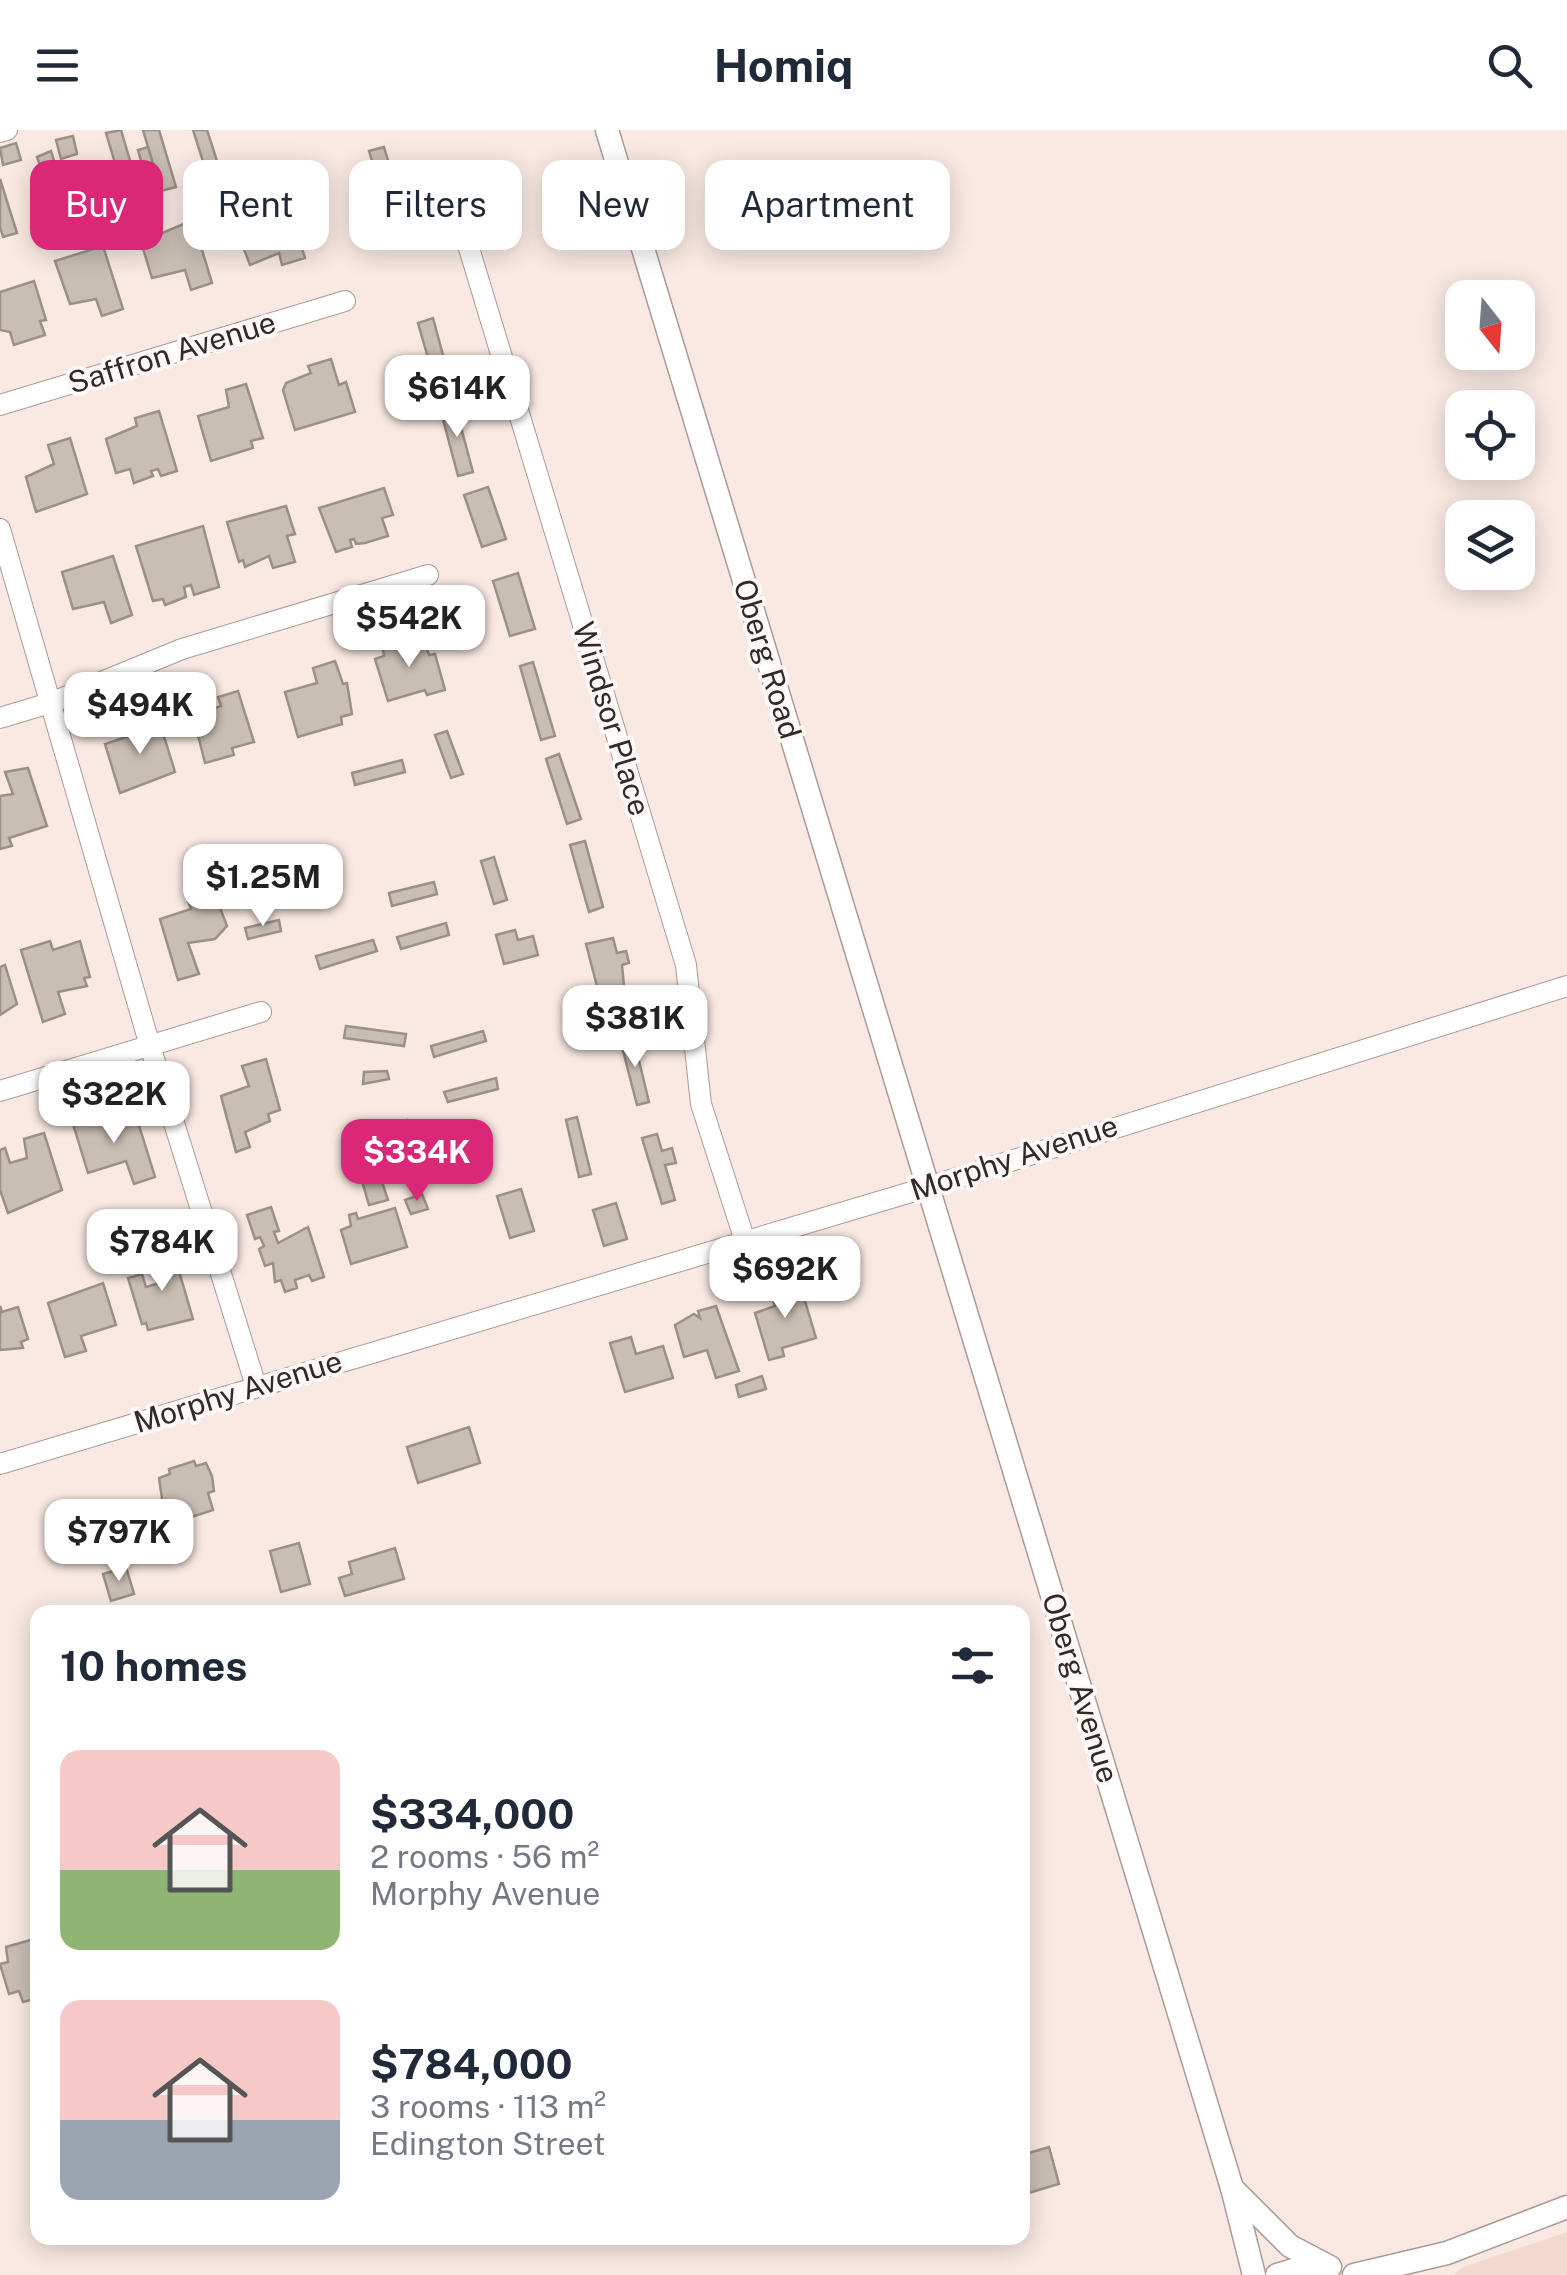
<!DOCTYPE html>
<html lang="en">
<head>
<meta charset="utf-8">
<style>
	:root { --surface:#fff; --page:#f6f6f7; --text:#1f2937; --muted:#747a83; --accent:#db2777 }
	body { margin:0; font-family:"Public Sans",sans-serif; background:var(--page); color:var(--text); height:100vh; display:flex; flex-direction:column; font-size:38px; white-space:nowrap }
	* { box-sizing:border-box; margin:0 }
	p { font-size:32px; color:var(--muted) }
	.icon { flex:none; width:55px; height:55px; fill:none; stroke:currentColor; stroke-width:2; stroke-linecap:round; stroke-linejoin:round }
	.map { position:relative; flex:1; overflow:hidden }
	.details { position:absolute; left:30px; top:1475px; width:1000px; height:640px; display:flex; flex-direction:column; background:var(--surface); border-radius:20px; box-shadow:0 5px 25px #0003 }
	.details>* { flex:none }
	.banner { position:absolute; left:30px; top:30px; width:1000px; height:90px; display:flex; gap:20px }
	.needle { width:65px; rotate:163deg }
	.buttons { position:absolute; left:1445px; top:150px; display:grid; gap:20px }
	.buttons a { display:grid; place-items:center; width:90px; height:90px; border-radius:20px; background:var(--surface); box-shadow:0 5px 25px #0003; font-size:50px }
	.price { position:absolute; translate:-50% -85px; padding:0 22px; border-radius:20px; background:#fff; color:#222; font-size:32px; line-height:65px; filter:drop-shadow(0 2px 5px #0008) }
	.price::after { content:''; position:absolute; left:50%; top:60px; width:30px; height:22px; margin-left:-15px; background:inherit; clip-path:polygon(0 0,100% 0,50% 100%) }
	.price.selected { background:var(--accent); color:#fff }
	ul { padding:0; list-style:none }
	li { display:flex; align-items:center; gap:30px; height:250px; padding:0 30px }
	li span { display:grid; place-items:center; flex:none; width:280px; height:200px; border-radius:20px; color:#555 }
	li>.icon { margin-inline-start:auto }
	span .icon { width:120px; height:120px; fill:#fffc; stroke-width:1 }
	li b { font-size:42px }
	h2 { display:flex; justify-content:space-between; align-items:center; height:120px; padding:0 30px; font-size:42px }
	.tag { padding:0 35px; border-radius:20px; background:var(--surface); box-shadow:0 5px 25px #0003; font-size:35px; line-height:90px }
	.tag.selected { background:var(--accent); color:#fff }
	header { display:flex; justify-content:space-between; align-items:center; height:130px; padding:0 30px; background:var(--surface); font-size:45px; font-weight:700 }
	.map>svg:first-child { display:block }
	.built { fill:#f2dad1 }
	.building { fill:#c9beb3; stroke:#9b9085; stroke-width:2.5 }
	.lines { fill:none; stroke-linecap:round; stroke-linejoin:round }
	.minor-casing { stroke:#aa9b95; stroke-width:22 }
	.tertiary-casing { stroke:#aa9b95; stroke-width:25 }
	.minor { stroke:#fff; stroke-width:20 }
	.tertiary { stroke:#fff; stroke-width:22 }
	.labels { text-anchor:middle; stroke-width:8; stroke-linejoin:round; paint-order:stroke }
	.street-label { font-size:30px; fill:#302a28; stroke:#fff8f6 }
</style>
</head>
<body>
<header><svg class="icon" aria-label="menu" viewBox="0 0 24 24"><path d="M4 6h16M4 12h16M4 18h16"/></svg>Homiq<svg class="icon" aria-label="search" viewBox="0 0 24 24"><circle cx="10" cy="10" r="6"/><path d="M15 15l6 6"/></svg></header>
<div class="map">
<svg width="1567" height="2145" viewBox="0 0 1567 2145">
	<rect width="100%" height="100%" fill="#f9e9e2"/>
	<!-- built -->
	<path class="built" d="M1567,2102V2145H1454L1463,2137Z"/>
	<!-- building -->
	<g class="building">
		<path d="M121,0L141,68L127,73L106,3Z"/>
		<path d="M143,0H159L176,57L161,61Z"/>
		<path d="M193,0H207L218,34L205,38Z"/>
		<path d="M73,6L77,24L61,29L56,10Z"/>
		<path d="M16,13L21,30L3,35L0,18Z"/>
		<path d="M148,17L158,51L148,55L138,20Z"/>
		<path d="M384,17L404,84L389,88L369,21Z"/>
		<path d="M51,21L71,87L59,91L37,27Z"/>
		<path d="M67,34L74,58L64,62L56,38Z"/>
		<path d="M116,37L124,65L115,68L105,41Z"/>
		<path d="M0,49L17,103L3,107L0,97Z"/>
		<path d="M108,61L113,77L92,82L89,72Z"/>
		<path d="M261,65L266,83L251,88L245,69Z"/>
		<path d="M289,76L305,128L282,135L279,123L250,135L239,106L241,91Z"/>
		<path d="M193,90L212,153L191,160L185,140L152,148L141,112Z"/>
		<path d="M103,116L123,179L102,186L96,169L70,174L55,131Z"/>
		<path d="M34,151L46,190L40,191L45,205L14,215L10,202L0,200V162Z"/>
		<path d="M433,188L451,255L437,259L418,193Z"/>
		<path d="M331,229L339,255L346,252L355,282L295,300L283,260L286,253L311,243L308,236Z"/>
		<path d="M246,254L263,308L251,311L253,318L211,331L198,286L229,277L226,260Z"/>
		<path d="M455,275L473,342L458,346L440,278Z"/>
		<path d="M159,281L177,341L161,346L158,339L151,341L153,346L134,353L130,339L116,343L106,309L137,296L135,288Z"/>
		<path d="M70,308L87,364L36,382L26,347L54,334L48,315Z"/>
		<path d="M488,357L506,409L482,417L464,365Z"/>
		<path d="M384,358L393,385L382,388L388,406L365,413L356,414L354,409L350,410L352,417L336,422L319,378Z"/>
		<path d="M286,376L295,404L287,406L295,432L273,438L269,426L245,437L243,430L239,432L227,392Z"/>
		<path d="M203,396L219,457L194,465L191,455L184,457L186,467L165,475L163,469L153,471L136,416Z"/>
		<path d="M113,426L132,485L111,493L104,472L73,479L62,442Z"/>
		<path d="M518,443L535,499L510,506L493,451Z"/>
		<path d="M422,505L429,525L435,524L445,560L427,565L425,560L388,571L375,529L384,526L383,519Z"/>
		<path d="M335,531L343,554L347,553L352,584L341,587L342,594L298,607L285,562L317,553L313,538Z"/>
		<path d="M533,532L555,606L541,610L520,536Z"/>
		<path d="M238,561L254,612L232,618L234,625L205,633L193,585L221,576L218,567Z"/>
		<path d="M159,590L175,642L120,663L105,614L135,604L133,598Z"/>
		<path d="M447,601L463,644L451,648L435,605Z"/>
		<path d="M559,624L581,689L567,694L546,629Z"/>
		<path d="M402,630L405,642L355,655L352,643Z"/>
		<path d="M28,638L47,696L9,708L12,716L0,719V666L13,664L5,642Z"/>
		<path d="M585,711L603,777L589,782L570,715Z"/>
		<path d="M494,727L507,770L494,774L481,731Z"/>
		<path d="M434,752L437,764L392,776L389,763Z"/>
		<path d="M212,757L227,796L215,809L188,813L199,844L178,850L160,789L191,779L186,765Z"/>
		<path d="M279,790L281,801L248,809L245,798Z"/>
		<path d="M446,793L449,805L401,819L397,807Z"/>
		<path d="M515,800L518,810L533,806L538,825L504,834L496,805Z"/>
		<path d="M613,808L617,823L626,821L629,833L622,835L625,867L611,870L609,862L599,864L586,814Z"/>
		<path d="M373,810L377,821L320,839L316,826Z"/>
		<path d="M50,811L53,820L80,811L90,847L84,848L87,856L58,862L65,884L43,892L21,820Z"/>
		<path d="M5,835L17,874L0,885V837Z"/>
		<path d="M346,896L406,904L404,916L344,908Z"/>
		<path d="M483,901L486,911L434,927L431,916Z"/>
		<path d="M633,906L649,972L637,975L620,909Z"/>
		<path d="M266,929L280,980L268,984L270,991L245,1002L250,1017L236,1022L221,966L249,956L242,936Z"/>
		<path d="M387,941L389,949L363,954L364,942Z"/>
		<path d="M496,948L498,959L448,972L444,962Z"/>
		<path d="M115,984L119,995L137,989L155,1047L134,1054L126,1031L88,1043L73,994Z"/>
		<path d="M577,987L591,1044L579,1047L566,990Z"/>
		<path d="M407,990L414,1012L385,1020L380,997Z"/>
		<path d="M44,1003L62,1060L8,1083L0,1060V1020L5,1018L10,1033L27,1028L24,1009Z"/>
		<path d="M657,1004L662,1021L672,1018L676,1033L665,1035L675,1070L662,1074L642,1008Z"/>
		<path d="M380,1046L388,1070L369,1075L362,1051Z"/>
		<path d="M521,1059L534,1101L510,1108L497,1066Z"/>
		<path d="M422,1064L428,1079L411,1084L405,1070Z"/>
		<path d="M616,1073L627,1109L604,1116L593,1080Z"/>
		<path d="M271,1077L279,1101L274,1102L278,1113L308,1097L324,1147L312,1151L309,1145L295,1150L297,1158L285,1162L281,1150L275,1152L273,1133L265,1136L259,1119L264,1116L260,1107L255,1109L247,1085Z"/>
		<path d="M395,1078L407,1117L351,1134L341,1100L351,1096L349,1085L356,1083L358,1089Z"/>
		<path d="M171,1114L193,1189L148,1200L146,1193L142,1194L128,1148L142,1144L146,1157L163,1152L153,1119Z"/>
		<path d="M799,1151L816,1208L782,1218L784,1226L769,1230L755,1183L775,1176L770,1160Z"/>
		<path d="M103,1153L116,1195L81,1206L86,1221L65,1227L48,1173Z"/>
		<path d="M0,1176L2,1182L18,1177L28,1209L21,1212L23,1218L0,1220Z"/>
		<path d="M716,1176L739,1241L716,1248L707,1220L684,1227L675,1195L694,1184L700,1188L698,1181Z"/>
		<path d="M631,1207L636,1224L663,1216L673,1248L625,1262L610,1213Z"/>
		<path d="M762,1246L766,1259L739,1267L736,1255Z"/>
		<path d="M469,1297L480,1333L418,1353L407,1317Z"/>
		<path d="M194,1331L196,1336L206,1333L212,1346L214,1361L208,1363L213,1380L192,1387L190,1380L165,1389L159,1348L170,1344L169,1339Z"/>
		<path d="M85,1386L87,1391L102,1387L105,1399L88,1404L93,1419L68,1427L60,1399L80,1393L78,1388Z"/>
		<path d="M103,1400L113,1417L108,1418L112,1430L101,1433L89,1405Z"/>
		<path d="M299,1413L310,1454L281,1462L270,1421Z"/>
		<path d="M395,1418L404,1449L345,1466L339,1448L352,1444L349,1432Z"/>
		<path d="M126,1437L134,1464L111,1471L103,1444Z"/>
		<path d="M38,1808V1868L23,1872L19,1861L9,1864L0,1834L8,1832L6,1817Z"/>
		<path d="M1049,2017L1059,2054L1025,2064L1022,2025Z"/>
	</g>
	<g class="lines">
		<!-- minor casing -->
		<g class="minor-casing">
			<g id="minor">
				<path d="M0,2L7,0"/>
				<path d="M455,72L686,835L701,974L745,1111"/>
				<path d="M0,275L345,171"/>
				<path d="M0,399L150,916L256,1256"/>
				<path d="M0,588L53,572L182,519L428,445"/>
				<path d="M0,961L261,882"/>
				<path d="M0,1334L928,1057L1567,856"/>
			</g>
		</g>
		<!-- tertiary casing -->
		<g class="tertiary-casing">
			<g id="tertiary">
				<path d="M607,0L1232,2058L1254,2145"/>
				<path d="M1232,2058L1290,2116L1330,2137"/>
				<path d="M1277,2145L1310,2135L1328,2137"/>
				<path d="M1354,2145L1447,2123L1567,2077"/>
			</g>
		</g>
		<!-- minor -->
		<use href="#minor" class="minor"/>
		<!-- tertiary -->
		<use href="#tertiary" class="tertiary"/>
	</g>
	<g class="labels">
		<!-- street labels -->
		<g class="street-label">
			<text transform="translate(172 223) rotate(-17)" y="10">Saffron Avenue</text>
			<text transform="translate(767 529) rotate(73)" y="10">Oberg Road</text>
			<text transform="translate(611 589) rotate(73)" y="10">Windsor Place</text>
			<text transform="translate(1014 1028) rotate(-18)" y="10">Morphy Avenue</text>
			<text transform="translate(238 1262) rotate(-17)" y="10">Morphy Avenue</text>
			<text transform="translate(1080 1558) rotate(73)" y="10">Oberg Avenue</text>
		</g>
	</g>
</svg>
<div class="buttons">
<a><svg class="needle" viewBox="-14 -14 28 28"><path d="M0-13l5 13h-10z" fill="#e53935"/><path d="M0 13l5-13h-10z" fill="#747a83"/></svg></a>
<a><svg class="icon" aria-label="locate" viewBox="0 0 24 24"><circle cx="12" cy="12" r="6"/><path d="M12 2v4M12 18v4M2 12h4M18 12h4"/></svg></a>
<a><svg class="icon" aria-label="layers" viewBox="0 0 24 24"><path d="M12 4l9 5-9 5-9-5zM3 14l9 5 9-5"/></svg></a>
</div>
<b class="price" style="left:457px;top:310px">$614K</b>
<b class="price" style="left:409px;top:540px">$542K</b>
<b class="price" style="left:140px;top:627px">$494K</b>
<b class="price" style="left:263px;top:799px">$1.25M</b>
<b class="price" style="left:635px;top:940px">$381K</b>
<b class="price" style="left:114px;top:1016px">$322K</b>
<b class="price selected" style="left:417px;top:1074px">$334K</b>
<b class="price" style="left:162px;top:1164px">$784K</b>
<b class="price" style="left:785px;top:1191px">$692K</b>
<b class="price" style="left:119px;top:1454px">$797K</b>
<div class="banner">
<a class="tag selected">Buy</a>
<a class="tag">Rent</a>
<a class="tag">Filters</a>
<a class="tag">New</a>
<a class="tag">Apartment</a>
</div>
<section class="details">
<h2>10 homes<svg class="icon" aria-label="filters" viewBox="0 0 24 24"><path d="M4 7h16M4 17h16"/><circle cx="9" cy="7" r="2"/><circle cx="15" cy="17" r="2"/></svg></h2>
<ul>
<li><span style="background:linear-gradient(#f6c9c9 60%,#8fb573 0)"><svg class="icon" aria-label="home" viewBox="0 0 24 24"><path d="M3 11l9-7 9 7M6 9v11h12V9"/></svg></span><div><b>$334,000</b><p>2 rooms · 56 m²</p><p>Morphy Avenue</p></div></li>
<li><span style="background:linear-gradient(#f6c9c9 60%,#9aa5b1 0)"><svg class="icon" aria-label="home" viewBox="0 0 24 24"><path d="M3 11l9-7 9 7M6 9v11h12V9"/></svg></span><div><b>$784,000</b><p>3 rooms · 113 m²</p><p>Edington Street</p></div></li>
</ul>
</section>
</div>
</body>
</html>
